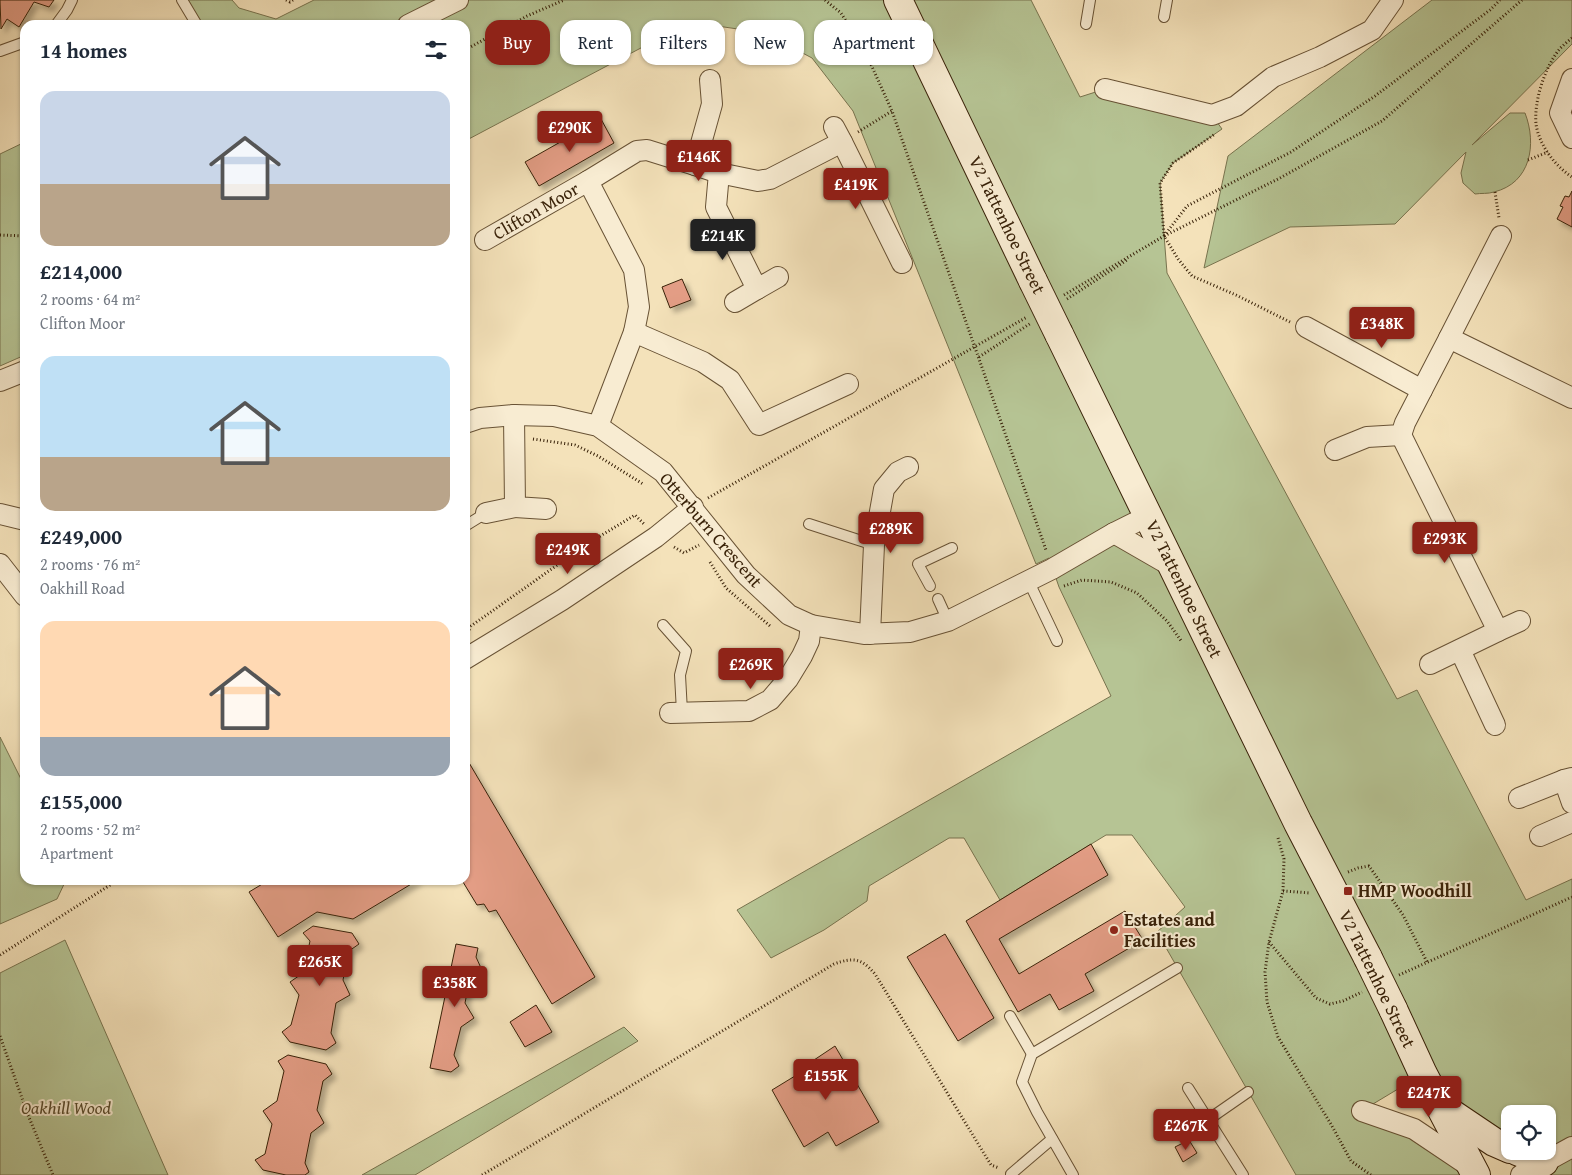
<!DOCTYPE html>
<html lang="en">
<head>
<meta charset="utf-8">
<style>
	:root { --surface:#fff; --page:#f2f2f3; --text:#1f2937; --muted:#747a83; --accent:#8f2418 }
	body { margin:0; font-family:"Gentium Book Plus",serif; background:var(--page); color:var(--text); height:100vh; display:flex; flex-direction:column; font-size:19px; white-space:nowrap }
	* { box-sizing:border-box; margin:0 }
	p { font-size:16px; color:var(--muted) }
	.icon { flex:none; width:28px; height:28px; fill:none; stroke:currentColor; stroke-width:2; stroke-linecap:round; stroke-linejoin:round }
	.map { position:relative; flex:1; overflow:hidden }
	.details { position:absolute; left:20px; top:20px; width:450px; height:865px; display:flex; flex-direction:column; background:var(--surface); border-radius:15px; box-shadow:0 1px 4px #0004 }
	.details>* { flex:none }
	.guide { position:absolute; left:485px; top:20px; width:475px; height:45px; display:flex; gap:10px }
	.buttons { position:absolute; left:1501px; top:1105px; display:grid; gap:10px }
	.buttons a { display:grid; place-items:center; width:55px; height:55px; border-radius:10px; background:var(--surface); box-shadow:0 1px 4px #0004; font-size:25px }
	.price { position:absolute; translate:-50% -42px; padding:0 11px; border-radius:5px; background:var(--accent); color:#fff; font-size:16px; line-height:32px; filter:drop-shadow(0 1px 2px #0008) }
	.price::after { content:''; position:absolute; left:50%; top:30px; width:15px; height:11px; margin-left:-8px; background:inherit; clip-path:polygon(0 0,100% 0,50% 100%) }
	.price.selected { background:#222; color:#fff }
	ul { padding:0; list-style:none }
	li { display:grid; align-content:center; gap:10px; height:265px; padding:0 20px }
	li span { display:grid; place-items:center; height:155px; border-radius:15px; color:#555 }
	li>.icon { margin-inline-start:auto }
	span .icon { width:90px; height:90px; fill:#fffc; stroke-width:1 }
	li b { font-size:21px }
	h2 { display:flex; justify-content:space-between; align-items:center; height:60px; padding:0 20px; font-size:21px }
	.tag { padding:0 18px; border-radius:15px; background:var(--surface); box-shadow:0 1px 4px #0004; font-size:18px; line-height:45px }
	.tag.selected { background:var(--accent); color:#fff }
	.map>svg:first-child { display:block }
	.green { fill:#b6c494; stroke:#78734e; fill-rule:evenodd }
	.building { fill:#e39d85; stroke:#392209; filter:url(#shadow) }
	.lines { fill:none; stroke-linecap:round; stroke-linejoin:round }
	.lane-casing { stroke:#685235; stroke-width:12 }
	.street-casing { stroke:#685235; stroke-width:22 }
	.secondary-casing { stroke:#392209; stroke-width:30 }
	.path { stroke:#392209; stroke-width:3; stroke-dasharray:1 2.5; stroke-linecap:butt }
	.lane { stroke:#f8ecd2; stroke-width:10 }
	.street { stroke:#f8ecd2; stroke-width:20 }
	.secondary { stroke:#f8ecd2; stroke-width:28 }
	.secondary-bridge-casing { stroke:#392209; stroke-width:30; stroke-linecap:butt }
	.secondary-bridge { stroke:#f8ecd2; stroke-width:28 }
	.poi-dot { fill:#8f2418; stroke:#f8ecd2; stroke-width:2 }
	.labels { text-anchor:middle; stroke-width:4; stroke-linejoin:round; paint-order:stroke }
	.street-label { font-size:18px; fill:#392209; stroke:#f8ecd2 }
	.poi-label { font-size:18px; font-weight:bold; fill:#392209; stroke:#f8ecd2; text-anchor:start }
	.park-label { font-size:18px; font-style:italic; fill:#584a2c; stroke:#f8ecd2 }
</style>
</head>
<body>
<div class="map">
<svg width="1572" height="1175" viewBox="0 0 1572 1175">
	<defs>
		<filter id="shadow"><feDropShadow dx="4.5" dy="4.5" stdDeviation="2.5" flood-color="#0004"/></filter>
	</defs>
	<rect width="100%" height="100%" fill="#f4e2ba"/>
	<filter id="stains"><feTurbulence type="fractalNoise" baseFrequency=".004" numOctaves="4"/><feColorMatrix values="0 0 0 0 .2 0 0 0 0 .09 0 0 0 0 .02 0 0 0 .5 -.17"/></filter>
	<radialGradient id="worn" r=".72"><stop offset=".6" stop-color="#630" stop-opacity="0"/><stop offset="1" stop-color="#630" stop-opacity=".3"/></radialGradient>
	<!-- green -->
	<g class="green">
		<path d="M182,0H232L239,8L276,19L314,0H1031L1080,97L1105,89L1212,115L1222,129L1173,163L1160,183L1167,273L1397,699L1417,690L1526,900L1572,879V1175H1521L1548,1151V1114H1510V1149L1423,1074L1363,1110L1476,1175H1296L1157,932L1185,907L1132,835H1106L1000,900L964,838H949L869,886L867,901L824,930L771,958L737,910L1111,696L1059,587L1049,558L1036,564L853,111L812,58L765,33L690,22L465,141V25H197ZM1148,516L1172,566L1115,532Z"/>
		<path d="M1432,0H1572V44L1472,145L1510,113H1525C1537,144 1531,183 1494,192C1488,194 1481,193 1475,194L1463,183L1461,173L1466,152L1395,224L1290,227L1204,268L1228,156Z"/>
		<path d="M25,142V355L0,366V154Z"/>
		<path d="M0,737L25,787V880H66L57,899L0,924Z"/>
		<path d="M65,940L168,1175H0V973Z"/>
		<path d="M624,1027L638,1041L415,1175H362Z"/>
	</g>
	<!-- building -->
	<g class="building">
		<path d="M0,0H54L49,7L34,2L19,27L7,19L1,29Z"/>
		<path d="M601,119L614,143L539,186L525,162Z"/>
		<path d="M1572,191V227L1557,219L1563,207L1560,206L1565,196L1569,197Z"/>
		<path d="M682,279L691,300L670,308L662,287Z"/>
		<path d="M468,761L595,977L552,1004L496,910L489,912L484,904L477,905L463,882L467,876L465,873V865L467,863L465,860V763Z"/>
		<path d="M1091,844L1108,875L999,939L1019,974L1125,911L1143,940L1085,974L1094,991L1059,1010L1050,994L1018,1012L966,921Z"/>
		<path d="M269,880H418L353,919L317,912L278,937L249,892Z"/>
		<path d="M313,926L352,933L359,944L349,951L343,980L350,995L336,1003L331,1033L336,1043L326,1050L290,1042L282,1032L291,1025L299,995L290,982L303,973L310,941L303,933Z"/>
		<path d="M945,934L994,1018L958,1041L907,957Z"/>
		<path d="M456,944L478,948L476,957L481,968L471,973L465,1003L474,1018L461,1027L454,1055L459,1066L451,1072L430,1068Z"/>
		<path d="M536,1005L552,1032L525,1047L510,1022Z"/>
		<path d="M835,1046L879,1122L836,1146L828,1132L804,1147L772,1090L813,1065L811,1062Z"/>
		<path d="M288,1055L326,1064L332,1074L323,1081L317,1110L324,1123L311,1133L305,1163L309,1172L305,1175H286L263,1170L255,1160L265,1154L272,1124L263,1111L277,1101L284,1071L278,1061Z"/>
		<path d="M1189,1140L1197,1153L1183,1162L1175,1147Z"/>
	</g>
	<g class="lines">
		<!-- lane casing -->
		<g class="lane-casing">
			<g id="lane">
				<path d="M182,0L197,25"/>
				<path d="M1164,17L1167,0"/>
				<path d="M1086,24L1090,0"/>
				<path d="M56,25L67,10L72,0"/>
				<path d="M0,51L25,42"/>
				<path d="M809,524L874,545"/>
				<path d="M465,526L486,513"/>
				<path d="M1028,580L1057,641"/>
				<path d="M930,586L918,564L952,548"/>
				<path d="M938,599L948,621"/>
				<path d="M663,625L686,651L680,675L682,712"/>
				<path d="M1010,1016L1032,1054"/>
				<path d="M1188,1088L1243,1175"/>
				<path d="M1209,1119L1248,1092"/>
				<path d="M1011,1175V1174L1052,1139"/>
				<path d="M1073,1175L1037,1112L1022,1082L1032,1054L1177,968"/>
			</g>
		</g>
		<!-- street casing -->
		<g class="street-casing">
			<g id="street">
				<path d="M408,25L458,0"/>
				<path d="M1572,79L1560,113L1572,138"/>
				<path d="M1105,89L1212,115L1236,106L1273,77L1320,57L1372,30L1393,0"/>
				<path d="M842,142L902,263"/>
				<path d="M695,165L719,173L716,207L757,289L778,277"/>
				<path d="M719,173L758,181L770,179L842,142L834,127"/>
				<path d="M588,181L637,151L647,150L695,165L712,104L710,80"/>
				<path d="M1501,236L1449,338L1572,398"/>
				<path d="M485,240L588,181L634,270L639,307L634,332L598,426"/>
				<path d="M735,302L757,289"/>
				<path d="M1306,327L1422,390L1449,338"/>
				<path d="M634,332L703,362L730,380L759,425L848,384"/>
				<path d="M0,381L25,371"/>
				<path d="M514,415L515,507L546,509"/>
				<path d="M465,423L480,418L514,415L554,416L598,426L663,472L746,575L789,615L811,625L864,634L910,632L948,621L1052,569L1114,533L1148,516"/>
				<path d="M1401,435L1498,631L1520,621"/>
				<path d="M1335,450L1367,437L1401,435L1405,423L1422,390"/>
				<path d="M486,513L515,507"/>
				<path d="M0,514L25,520"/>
				<path d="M1114,533L1173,567"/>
				<path d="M0,564L25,596"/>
				<path d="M870,634L874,545L884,489L898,472L908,467"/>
				<path d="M1460,650L1495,725"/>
				<path d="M465,659L562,600L656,537L693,507"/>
				<path d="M1430,664L1498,631"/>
				<path d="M670,713L749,711L770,700L788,679L802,656L809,641L811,625"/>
				<path d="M1572,778L1564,780L1572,803"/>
				<path d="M1519,798L1564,780"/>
				<path d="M1540,836L1572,822"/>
				<path d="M1362,1111L1414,1129L1472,1168"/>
				<path d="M1521,1175L1572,1147"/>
			</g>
		</g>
		<!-- secondary casing -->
		<g class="secondary-casing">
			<g id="secondary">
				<path d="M898,0L1033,281"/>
				<path d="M1059,334L1298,823L1368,958"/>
				<path d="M1393,1009L1423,1074L1476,1175"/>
				<path d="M1442,1107L1494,1142L1510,1149"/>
				<path d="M1517,1151L1544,1162"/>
			</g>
		</g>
		<!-- path -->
		<g class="path">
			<path d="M286,0L290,2L293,0"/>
			<path d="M825,0L841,13L864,49L892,111L1046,550"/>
			<path d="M1572,38C1567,42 1562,46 1558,51C1544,70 1534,101 1536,124C1539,145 1555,166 1572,177"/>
			<path d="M465,50L527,16L564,0"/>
			<path d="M858,132L892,111"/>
			<path d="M1528,160L1548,152"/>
			<path d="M1495,192L1499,218"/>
			<path d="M0,235L25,236"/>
			<path d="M1164,236L1187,206L1291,152L1375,96L1490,10L1500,0"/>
			<path d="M1064,295L1164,236L1160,183L1173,163L1215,134"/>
			<path d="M1067,299L1127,260"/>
			<path d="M1290,322L1236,295L1192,276L1178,259L1164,236L1280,178L1382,121L1522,0"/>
			<path d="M979,357L1031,323"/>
			<path d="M533,439L575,445L598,456L643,484"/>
			<path d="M708,498L1027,317"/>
			<path d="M674,547L684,553L699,545"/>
			<path d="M710,562L726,588L770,626"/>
			<path d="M1064,586L1082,580L1111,582L1137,593L1167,621L1182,642"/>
			<path d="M466,636L471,626L587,544L635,515L644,524"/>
			<path d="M1278,838L1284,859L1283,891L1269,942L1265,972L1267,1002L1278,1037L1332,1126L1351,1161L1371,1175"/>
			<path d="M1348,872L1358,868L1369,866L1403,915L1427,962"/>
			<path d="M1283,891L1310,893"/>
			<path d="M1269,942L1316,998L1330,1004L1343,1001L1362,992"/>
			<path d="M0,955L118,880"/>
			<path d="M1399,975L1572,897"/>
			<path d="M0,1036L28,1115L53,1175"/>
			<path d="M482,1175L834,964C854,957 861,958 875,974L991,1165L999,1168"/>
		</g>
		<!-- lane -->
		<use href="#lane" class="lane"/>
		<!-- street -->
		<use href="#street" class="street"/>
		<!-- secondary -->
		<use href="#secondary" class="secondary"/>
		<!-- secondary-bridge casing -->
		<g class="secondary-bridge-casing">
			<g id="secondary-bridge">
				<path d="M1033,281L1059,334"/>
				<path d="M1368,958L1393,1009"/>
			</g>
		</g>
		<!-- secondary-bridge -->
		<use href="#secondary-bridge" class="secondary-bridge"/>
	</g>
	<!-- markers -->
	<g class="poi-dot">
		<rect x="1343" y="886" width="10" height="10" rx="2.5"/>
		<circle cx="1114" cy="930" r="5"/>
	</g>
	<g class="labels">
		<!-- street labels -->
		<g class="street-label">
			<text transform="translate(536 211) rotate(-30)" y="6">Clifton Moor</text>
			<text transform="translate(1007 225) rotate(64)" y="6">V2 Tattenhoe Street</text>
			<text transform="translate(711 530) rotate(49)" y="6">Otterburn Crescent</text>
			<text transform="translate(1184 589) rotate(64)" y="6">V2 Tattenhoe Street</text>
			<text transform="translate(1377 979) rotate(64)" y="6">V2 Tattenhoe Street</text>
		</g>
		<!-- poi labels -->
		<g class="poi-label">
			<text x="1358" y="897">HMP Woodhill</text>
			<text x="1124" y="926">Estates and<tspan x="1124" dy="21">Facilities</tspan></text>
		</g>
		<!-- park labels -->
		<g class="park-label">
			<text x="66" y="1114">Oakhill Wood</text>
		</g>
	</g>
	<rect width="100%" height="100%" filter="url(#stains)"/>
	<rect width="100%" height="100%" fill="url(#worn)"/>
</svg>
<div class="buttons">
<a><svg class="icon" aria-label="locate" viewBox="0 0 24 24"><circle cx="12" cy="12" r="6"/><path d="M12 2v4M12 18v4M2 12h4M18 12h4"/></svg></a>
</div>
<b class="price" style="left:570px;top:153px">£290K</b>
<b class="price" style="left:699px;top:182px">£146K</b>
<b class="price" style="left:856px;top:210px">£419K</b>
<b class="price selected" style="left:723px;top:261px">£214K</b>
<b class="price" style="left:1382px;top:349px">£348K</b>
<b class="price" style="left:891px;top:554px">£289K</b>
<b class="price" style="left:1445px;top:564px">£293K</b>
<b class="price" style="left:568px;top:575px">£249K</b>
<b class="price" style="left:751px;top:690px">£269K</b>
<b class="price" style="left:320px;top:987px">£265K</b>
<b class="price" style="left:455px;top:1008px">£358K</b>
<b class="price" style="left:826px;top:1101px">£155K</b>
<b class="price" style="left:1429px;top:1118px">£247K</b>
<b class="price" style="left:1186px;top:1151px">£267K</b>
<div class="guide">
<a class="tag selected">Buy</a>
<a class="tag">Rent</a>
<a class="tag">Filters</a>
<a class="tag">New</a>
<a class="tag">Apartment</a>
</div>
<section class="details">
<h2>14 homes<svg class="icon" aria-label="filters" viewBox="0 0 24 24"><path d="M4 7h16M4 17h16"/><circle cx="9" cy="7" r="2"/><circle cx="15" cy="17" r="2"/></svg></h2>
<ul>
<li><span style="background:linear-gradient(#c9d6e8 60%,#b9a48a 0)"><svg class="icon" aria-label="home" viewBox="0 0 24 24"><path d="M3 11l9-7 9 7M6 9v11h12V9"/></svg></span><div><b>£214,000</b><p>2 rooms · 64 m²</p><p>Clifton Moor</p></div></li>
<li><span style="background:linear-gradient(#bfe0f5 65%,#b9a48a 0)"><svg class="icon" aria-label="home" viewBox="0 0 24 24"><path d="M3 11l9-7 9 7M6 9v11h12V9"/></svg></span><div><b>£249,000</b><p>2 rooms · 76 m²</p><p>Oakhill Road</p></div></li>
<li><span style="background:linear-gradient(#ffd9b3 75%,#9aa5b1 0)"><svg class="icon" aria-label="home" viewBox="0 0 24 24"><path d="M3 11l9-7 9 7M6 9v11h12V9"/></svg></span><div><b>£155,000</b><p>2 rooms · 52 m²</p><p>Apartment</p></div></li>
</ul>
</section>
</div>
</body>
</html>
